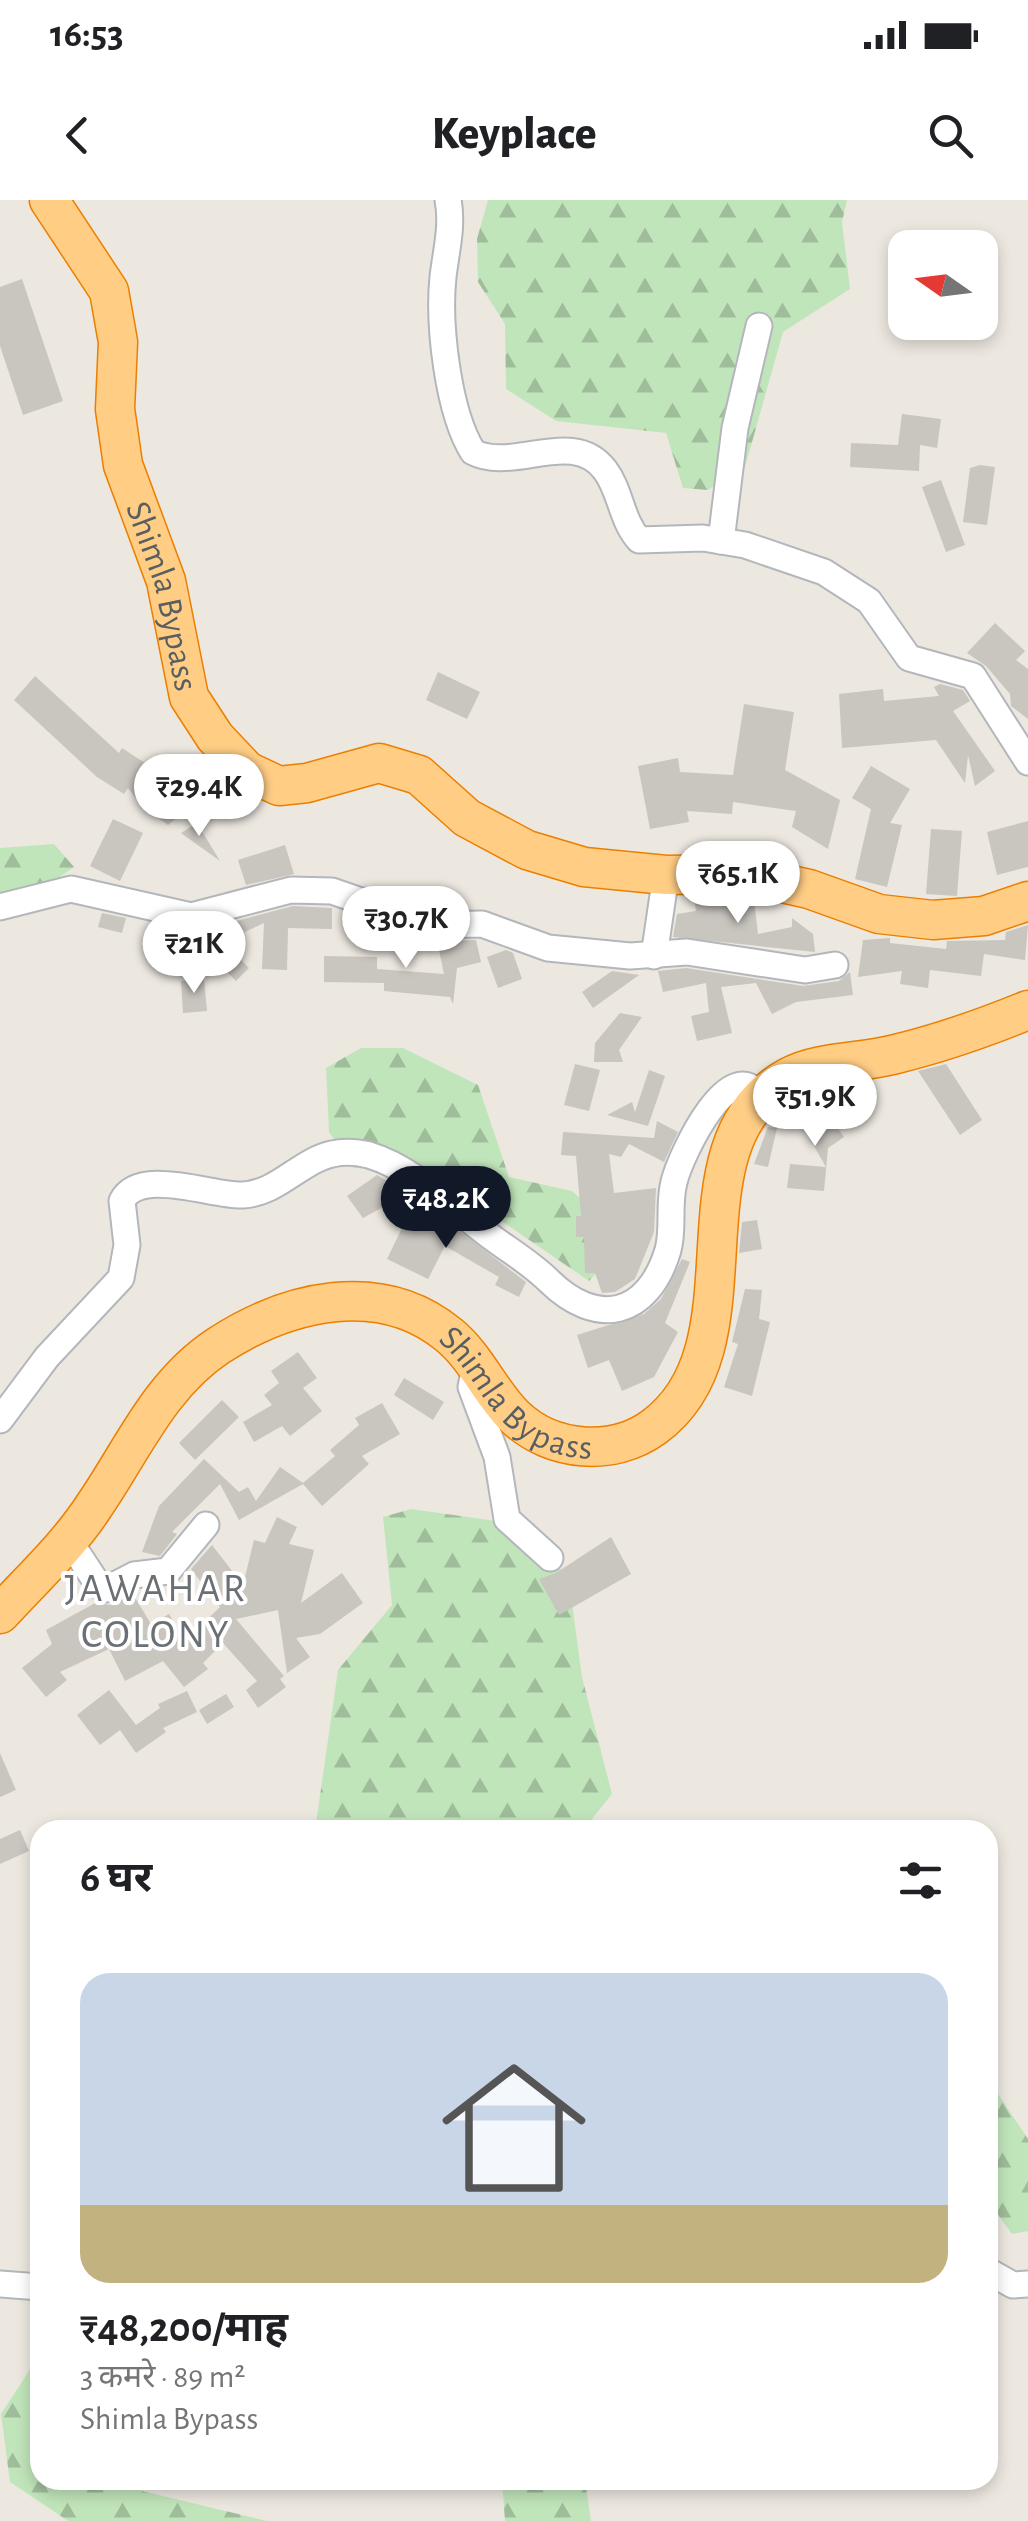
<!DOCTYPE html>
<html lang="hi">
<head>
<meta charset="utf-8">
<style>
	:root { --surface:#fff; --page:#f6f6f6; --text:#202124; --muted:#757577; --line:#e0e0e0; --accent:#111827 }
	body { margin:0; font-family:"Alegreya Sans","Noto Sans Devanagari",sans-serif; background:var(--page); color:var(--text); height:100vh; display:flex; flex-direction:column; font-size:38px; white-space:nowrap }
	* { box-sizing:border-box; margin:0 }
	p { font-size:32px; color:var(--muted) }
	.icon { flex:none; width:55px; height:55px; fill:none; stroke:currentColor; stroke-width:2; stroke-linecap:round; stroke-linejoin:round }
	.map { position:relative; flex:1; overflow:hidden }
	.side { position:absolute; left:30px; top:1620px; width:968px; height:670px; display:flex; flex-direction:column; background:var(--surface); border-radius:30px; box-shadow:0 5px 15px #0003 }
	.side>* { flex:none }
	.needle { width:65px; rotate:284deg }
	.buttons { position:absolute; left:888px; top:30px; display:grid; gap:20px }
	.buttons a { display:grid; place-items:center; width:110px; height:110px; border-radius:20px; background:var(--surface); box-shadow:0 5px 15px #0003; font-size:50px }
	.price { position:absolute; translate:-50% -85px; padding:0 22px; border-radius:35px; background:#fff; color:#222; font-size:32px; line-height:65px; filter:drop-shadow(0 2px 5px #0008) }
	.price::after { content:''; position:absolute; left:50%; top:60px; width:30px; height:22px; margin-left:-15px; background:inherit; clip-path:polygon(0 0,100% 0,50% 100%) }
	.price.current { background:var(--accent); color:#fff }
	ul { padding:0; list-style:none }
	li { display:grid; align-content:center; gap:20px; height:530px; padding:0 50px }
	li+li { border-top:2px solid var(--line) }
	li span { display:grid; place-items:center; height:310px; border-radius:30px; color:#555 }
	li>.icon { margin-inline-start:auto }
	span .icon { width:180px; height:180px; fill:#fffc; stroke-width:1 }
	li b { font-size:42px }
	h2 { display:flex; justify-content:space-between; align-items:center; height:120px; padding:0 50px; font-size:42px }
	.status { display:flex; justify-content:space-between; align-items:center; height:70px; padding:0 50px; background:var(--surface); direction:ltr }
	.status svg { height:28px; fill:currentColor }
	header { display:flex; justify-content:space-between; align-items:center; height:130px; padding:0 50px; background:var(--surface); font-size:45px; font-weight:800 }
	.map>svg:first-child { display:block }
	.forest { fill:url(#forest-firs) }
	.building { fill:#c9c5bf }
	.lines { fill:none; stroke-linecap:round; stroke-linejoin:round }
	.minor-casing { stroke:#b3b7bb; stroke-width:29 }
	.highway-casing { stroke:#ec7f00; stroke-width:41 }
	.minor { stroke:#fff; stroke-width:25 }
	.highway { stroke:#ffcd84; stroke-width:38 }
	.labels { text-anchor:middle; stroke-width:8; stroke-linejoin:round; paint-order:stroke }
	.street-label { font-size:35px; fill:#595e61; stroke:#fff }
	.quarter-label { font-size:40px; letter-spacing:2.5px; fill:#6a7074; stroke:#fff }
</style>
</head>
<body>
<div class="status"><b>16:53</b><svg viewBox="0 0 49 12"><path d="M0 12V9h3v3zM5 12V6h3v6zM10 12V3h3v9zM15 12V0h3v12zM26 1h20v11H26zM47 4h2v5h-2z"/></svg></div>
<header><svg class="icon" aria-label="back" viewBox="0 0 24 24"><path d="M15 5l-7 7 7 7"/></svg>Keyplace<svg class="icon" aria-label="search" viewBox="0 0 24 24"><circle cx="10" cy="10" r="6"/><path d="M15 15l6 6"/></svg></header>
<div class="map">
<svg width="1028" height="2321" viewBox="0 0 1028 2321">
	<defs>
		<pattern id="forest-firs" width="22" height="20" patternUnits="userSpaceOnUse" patternTransform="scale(2.5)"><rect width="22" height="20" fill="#c1e5bb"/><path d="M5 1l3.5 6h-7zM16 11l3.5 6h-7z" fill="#a0bd9b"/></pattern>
	</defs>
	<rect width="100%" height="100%" fill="#ece8e0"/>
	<!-- forest -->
	<g class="forest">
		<path d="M488,0H847L842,22L850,89L783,132L745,267L708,290L683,288L666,233L556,221L506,189L505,124L478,82L477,39Z"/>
		<path d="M54,644L74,667L44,688L0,698V648Z"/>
		<path d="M361,848H403L478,885L509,977L572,991L603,1019L607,1062L589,1081L468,998L411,971L354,968L329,932L326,868Z"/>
		<path d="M411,1309L531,1326L569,1381L582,1477L612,1594L583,1630H315L338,1470L392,1405L383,1317Z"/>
		<path d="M988,1879L1028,1939V2031L1012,2034L988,2001Z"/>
		<path d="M40,2154V2280H123L142,2291L267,2321H68L10,2282L1,2214Z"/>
		<path d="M502,2280H585L591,2321H505Z"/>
	</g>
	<!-- building -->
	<g class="building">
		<path d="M22,79L63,201L23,215L0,146V87Z"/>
		<path d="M902,214L941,219L937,248L920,245L919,271L850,267L851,243L898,245Z"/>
		<path d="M980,265L995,267L987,325L963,322L970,268Z"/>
		<path d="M941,280L965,345L946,352L922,287Z"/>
		<path d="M995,423L1025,451L1016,460L1028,469V519L1011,506L1010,494L986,466L967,453Z"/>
		<path d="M438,472L480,492L467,519L426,500Z"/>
		<path d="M35,476L119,553L122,548L145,563L142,567L180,615L168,625L143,607L128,588L124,594L97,577L14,500Z"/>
		<path d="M940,484L963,490L970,501L953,511L995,571L975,586L968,555L965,583L936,540L842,548L839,494L883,489L884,501L939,496L934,487Z"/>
		<path d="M744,504L794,512L785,570L840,600L828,649L792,627L796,611L733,602L732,614L687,611L689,622L650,629L638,566L678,558L680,572L733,575Z"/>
		<path d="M871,566L910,589L890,623L902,625L887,687L855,679L871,609L852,598Z"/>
		<path d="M113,619L143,633L120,681L90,666Z"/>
		<path d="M1028,621V667L997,675L987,632Z"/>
		<path d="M197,623L220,661L181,633Z"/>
		<path d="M931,629L962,631L957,696L926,694Z"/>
		<path d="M285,645L294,674L246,685L238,660Z"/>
		<path d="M694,697L754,700L758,734L792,727V718L813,734L815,752L673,737L677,714L696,711Z"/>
		<path d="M293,706L332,708V729L288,728L287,770L262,769L264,723L218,745L210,728Z"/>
		<path d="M102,713L126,718L122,733L98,727Z"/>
		<path d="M1028,725L1025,760L984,754L981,776L930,770L928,788L900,784L902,771L858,777L863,740L890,738V743L946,749L947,741L1005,740L1006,732Z"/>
		<path d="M476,740L481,762L457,768L453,804L450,797L384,791V783L324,782V756L377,757V769L444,774L437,741Z"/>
		<path d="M506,750L513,753L522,779L498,788L487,757Z"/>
		<path d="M233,752L249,768L236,781L220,765Z"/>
		<path d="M686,768L803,786L839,781L850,772L853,795L796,802L772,814L756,783L721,787L732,833L697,841L691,816L709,812L706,783L663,792L658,771Z"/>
		<path d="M612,771L639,775L593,808L582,792Z"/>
		<path d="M204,779L207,811L183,813L181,781Z"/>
		<path d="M620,813L642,817L619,850L623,862H594L595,843Z"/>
		<path d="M575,864L600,870L589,911L564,905Z"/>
		<path d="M946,864L982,920L960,935L918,871Z"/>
		<path d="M649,870L665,876L648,926L607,915L632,902L635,912Z"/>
		<path d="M819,901L844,937L828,948L824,991L787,988L790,964L826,967L797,917Z"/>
		<path d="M657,921L678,932L664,962L629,944L621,957L609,954L614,993L656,988L654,1032L635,1079L615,1092L602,1093L595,1073H585L584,1037H576V1016H581L576,956L561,955L563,932L654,938Z"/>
		<path d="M768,927L777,928L768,967L754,964Z"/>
		<path d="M377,975L408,993L363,1018L347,996Z"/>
		<path d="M425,1005L526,1082L519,1097L495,1085L499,1077L445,1046L428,1079L387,1059L403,1026L412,1030Z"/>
		<path d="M757,1020L762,1049L739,1053L742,1022Z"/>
		<path d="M682,1059L690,1062L665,1123L678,1132L654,1177L622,1191L609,1160L588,1168L577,1135L644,1114L661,1099Z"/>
		<path d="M745,1089L762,1090L759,1119L770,1122L752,1196L724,1187L738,1144L732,1142Z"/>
		<path d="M298,1152L317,1178L303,1188L322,1211L290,1236L282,1226L254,1242L243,1222L272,1205L264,1195L279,1183L271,1171Z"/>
		<path d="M404,1178L444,1202L433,1220L394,1195Z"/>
		<path d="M222,1200L239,1217L195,1260L179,1243Z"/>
		<path d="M382,1203L400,1234L362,1256L369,1264L322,1306L303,1284L239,1320L220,1284L172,1332L177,1334L160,1356L142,1352L159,1306L204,1259L239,1292L248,1287L256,1301L280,1267L303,1283L335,1256L330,1250L359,1225L355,1218Z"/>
		<path d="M277,1317L297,1327L289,1344L314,1350L301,1403L342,1373L363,1403L320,1434L296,1438L310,1457L287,1473L278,1410L236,1419L284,1476L280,1479L286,1487L258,1508L246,1490L257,1481L223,1443L203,1463L208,1469L184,1487L163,1461L125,1481L109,1449L60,1472L67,1480L46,1497L22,1468L52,1444L46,1430L97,1402L109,1405L133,1394L151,1424L169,1414L185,1441L220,1407L191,1369L212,1345L243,1385L254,1340L265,1343Z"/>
		<path d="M611,1337L631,1374L559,1415L539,1379L556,1373Z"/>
		<path d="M109,1490L136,1525L160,1508L158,1504L187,1491L197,1512L163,1528L166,1532L136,1553L120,1530L100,1545L77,1515Z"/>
		<path d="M226,1494L234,1507L207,1524L199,1510Z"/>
		<path d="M0,1553L16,1590L0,1597Z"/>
		<path d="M20,1630L29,1651L0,1664V1639Z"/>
	</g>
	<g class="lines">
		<!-- minor casing -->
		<g class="minor-casing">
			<g id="minor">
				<path d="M448,0C453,26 446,51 443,77C438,125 448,212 473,252C513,273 573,227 605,270C621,291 621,320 639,340L703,338L745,345L824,372L869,401L909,458L973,476L1028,562"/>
				<path d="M721,341L735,228L759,126"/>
				<path d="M0,707L71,689L191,716L291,690L332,691L430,725L482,724L548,748L630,756L687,752L805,770L835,765"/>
				<path d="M654,756L666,675"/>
				<path d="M476,1163L471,1187L497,1257L507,1319L550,1358"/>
				<path d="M0,1220L47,1157L121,1078L127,1045L122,1001C139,966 215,997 243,995C278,993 300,961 332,954C344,951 357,952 369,955C417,969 461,1017 501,1044C518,1056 534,1066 549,1081C597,1128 648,1117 668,1050C674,1028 668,1005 674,982C681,954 731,849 761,898"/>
				<path d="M68,1339L99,1386L107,1389L134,1375L168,1371L206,1325"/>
				<path d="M988,2071L1013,2085L1028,2084"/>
				<path d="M0,2084L40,2087"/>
			</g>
		</g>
		<!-- highway casing -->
		<g class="highway-casing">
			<g id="highway">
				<path id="s1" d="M49,0L109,91L118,142L115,209L123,265L166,381L189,497L215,537L247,571L279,586L307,583L379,563L419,575L467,618L527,650L584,667L666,675L742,674L809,689L879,714L933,720L984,716L1028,701"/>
				<path id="s2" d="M0,1414C32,1379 68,1346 94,1306C132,1251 159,1185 218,1146C287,1101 380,1078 449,1135C477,1158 490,1193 515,1217C552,1252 613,1257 654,1227C767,1144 664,946 789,877C818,861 860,863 892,855C938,844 984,828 1028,810"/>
			</g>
		</g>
		<!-- minor -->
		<use href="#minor" class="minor"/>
		<!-- highway -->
		<use href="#highway" class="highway"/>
	</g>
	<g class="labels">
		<!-- street labels -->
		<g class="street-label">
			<text dy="12" stroke="none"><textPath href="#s1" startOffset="422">Shimla Bypass</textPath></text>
			<text dy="12" stroke="none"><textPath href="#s2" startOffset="688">Shimla Bypass</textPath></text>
		</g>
		<!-- quarter labels -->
		<g class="quarter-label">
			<text x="156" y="1401">JAWAHAR<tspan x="156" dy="46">COLONY</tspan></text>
		</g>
	</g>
</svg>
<div class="buttons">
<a><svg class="needle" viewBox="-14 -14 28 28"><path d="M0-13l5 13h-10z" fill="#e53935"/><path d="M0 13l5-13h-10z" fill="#757577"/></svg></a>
</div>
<b class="price" style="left:199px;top:639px">₹29.4K</b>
<b class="price" style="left:738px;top:726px">₹65.1K</b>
<b class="price" style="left:406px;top:771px">₹30.7K</b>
<b class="price" style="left:194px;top:796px">₹21K</b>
<b class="price" style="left:815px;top:949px">₹51.9K</b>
<b class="price current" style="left:446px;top:1051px">₹48.2K</b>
<section class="side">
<h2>6 घर<svg class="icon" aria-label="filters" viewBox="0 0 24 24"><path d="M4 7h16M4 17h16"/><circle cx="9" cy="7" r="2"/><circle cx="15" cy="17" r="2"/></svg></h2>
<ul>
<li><span style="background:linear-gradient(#c9d6e8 75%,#c2b280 0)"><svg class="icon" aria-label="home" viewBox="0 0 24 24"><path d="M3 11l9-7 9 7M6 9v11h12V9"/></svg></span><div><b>₹48,200/माह</b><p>3 कमरे · 89 m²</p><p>Shimla Bypass</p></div></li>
</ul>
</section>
</div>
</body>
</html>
